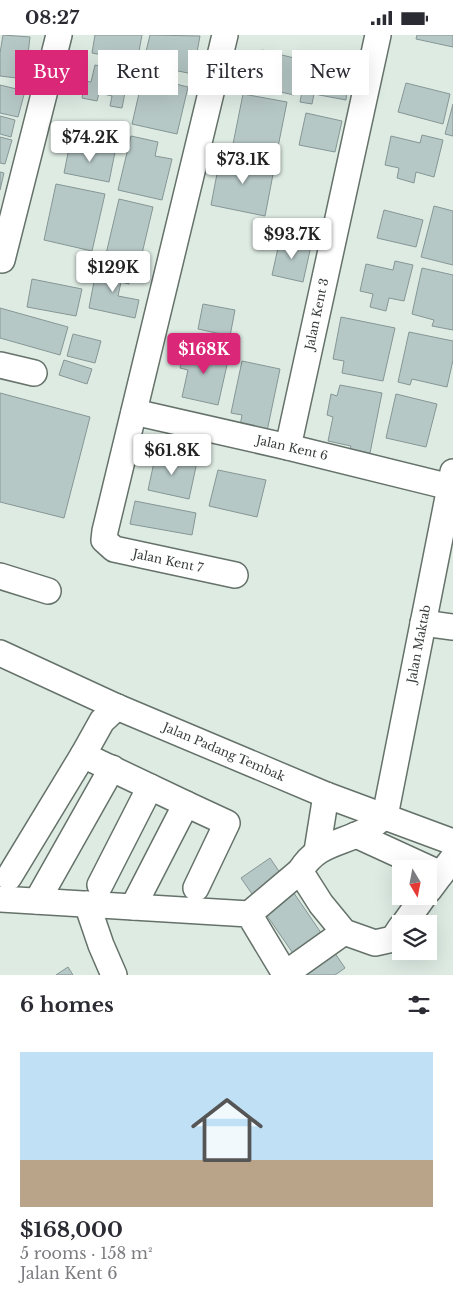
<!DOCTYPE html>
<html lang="en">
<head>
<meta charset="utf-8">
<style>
	:root { --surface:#fff; --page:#f2f2f3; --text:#2b2b33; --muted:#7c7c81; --line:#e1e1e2; --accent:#db2777 }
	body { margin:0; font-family:"Libre Baskerville",serif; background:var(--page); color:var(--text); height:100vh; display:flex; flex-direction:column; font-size:19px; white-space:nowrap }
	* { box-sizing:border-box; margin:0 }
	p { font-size:16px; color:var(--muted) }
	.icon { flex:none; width:28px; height:28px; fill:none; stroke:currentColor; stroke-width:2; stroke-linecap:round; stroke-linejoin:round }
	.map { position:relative; height:940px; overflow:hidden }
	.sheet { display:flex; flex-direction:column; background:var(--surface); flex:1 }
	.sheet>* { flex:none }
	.hud { position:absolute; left:15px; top:15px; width:424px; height:45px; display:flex; gap:10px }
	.needle { width:32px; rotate:170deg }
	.fabs { position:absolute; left:392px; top:825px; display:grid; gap:10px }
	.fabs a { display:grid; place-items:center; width:45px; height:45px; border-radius:0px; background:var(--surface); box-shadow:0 5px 20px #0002; font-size:25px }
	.price { position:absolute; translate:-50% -42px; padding:0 11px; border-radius:5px; background:#fff; color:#222; font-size:16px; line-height:32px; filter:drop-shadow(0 1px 2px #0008) }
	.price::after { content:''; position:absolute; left:50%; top:30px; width:15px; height:11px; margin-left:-8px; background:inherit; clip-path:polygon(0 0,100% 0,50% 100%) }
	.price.active { background:var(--accent); color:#fff }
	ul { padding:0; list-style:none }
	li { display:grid; align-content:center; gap:10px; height:265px; padding:0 20px }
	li+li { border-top:1px solid var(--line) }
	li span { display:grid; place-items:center; height:155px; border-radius:0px; color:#555 }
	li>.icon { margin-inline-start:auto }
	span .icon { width:90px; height:90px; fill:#fffc; stroke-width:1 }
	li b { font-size:21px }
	h2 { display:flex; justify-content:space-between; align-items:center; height:60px; padding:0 20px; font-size:21px }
	.pill { padding:0 18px; border-radius:0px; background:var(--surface); box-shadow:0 5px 20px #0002; font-size:18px; line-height:45px }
	.pill.active { background:var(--accent); color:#fff }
	.status { display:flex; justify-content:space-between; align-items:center; height:35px; padding:0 25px; background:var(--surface); direction:ltr }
	.status svg { height:14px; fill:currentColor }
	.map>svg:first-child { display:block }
	.building { fill:#b6c8c6; stroke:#869695 }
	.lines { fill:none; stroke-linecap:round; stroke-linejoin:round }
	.minor-casing { stroke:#65726a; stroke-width:28 }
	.minor { stroke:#fff; stroke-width:25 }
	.labels { text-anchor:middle; stroke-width:5; stroke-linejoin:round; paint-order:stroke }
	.street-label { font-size:12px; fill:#373c39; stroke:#fff }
</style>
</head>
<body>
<div class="status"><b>08:27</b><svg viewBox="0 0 49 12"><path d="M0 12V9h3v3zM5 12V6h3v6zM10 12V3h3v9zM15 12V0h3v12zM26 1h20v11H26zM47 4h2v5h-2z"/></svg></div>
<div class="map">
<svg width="453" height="940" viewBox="0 0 453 940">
	<rect width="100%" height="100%" fill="#ddebe3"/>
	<!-- building -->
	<g class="building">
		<path d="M3,0L30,2L25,44L0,41V18Z"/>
		<path d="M95,0H142L137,27L92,18Z"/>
		<path d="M150,0L200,1L193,39L143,29Z"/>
		<path d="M417,0H453V12L416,4Z"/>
		<path d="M262,15L302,25L294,60L254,51Z"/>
		<path d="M309,21L353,30L350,41L360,43L357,59L347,57L346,65L314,59L312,69L300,67Z"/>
		<path d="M95,30L129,37L122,73L110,71L112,61L99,58L97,66L82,63L85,46L91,47Z"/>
		<path d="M143,41L188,52L177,99L132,89Z"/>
		<path d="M406,48L450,59L443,89L398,77Z"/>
		<path d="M0,50L25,56L18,82L0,78Z"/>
		<path d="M243,59L287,67L276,122L232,114Z"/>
		<path d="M453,69V101L445,99Z"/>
		<path d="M306,78L342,86L335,117L299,110Z"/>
		<path d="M0,81L15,85L11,102L0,99Z"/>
		<path d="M422,100L443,105L434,142L416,137L414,148L397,143L399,133L385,130L391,101L420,108Z"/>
		<path d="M131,101L158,107L155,121L172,124L162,165L118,155Z"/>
		<path d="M0,102L12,105L5,129L0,128Z"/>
		<path d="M70,108L115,117L109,147L64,138Z"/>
		<path d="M221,118L275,129L265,181L211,170Z"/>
		<path d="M0,137L4,138L0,155Z"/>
		<path d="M56,149L105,159L92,216L44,205Z"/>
		<path d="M119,164L153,172L140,227L106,219Z"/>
		<path d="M434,171L453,176V230L421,222Z"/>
		<path d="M384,175L423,185L416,212L377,203Z"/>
		<path d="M280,204L311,211L303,247L272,240Z"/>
		<path d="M395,226L413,230L404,266L389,263L386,276L370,272L373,259L360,256L366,229L393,235Z"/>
		<path d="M112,229L132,234L129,249L121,247L118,261L139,265L135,283L89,273L95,241L108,244Z"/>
		<path d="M422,233L453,240V295L432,291L434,285L412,279Z"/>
		<path d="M32,244L82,254L76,281L27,272Z"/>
		<path d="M203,269L235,275L230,301L198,294Z"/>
		<path d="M0,273L68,292L60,320L0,303Z"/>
		<path d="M341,282L395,293L383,346L342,338L344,326L333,324Z"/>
		<path d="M409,297L453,306V325L447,352L412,344L410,350L398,347Z"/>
		<path d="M73,299L101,306L95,328L67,321Z"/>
		<path d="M185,312L229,321L218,370L182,362L188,335L180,333Z"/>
		<path d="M64,325L92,334L87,349L59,340Z"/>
		<path d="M242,326L280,334L266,401L239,396L242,380L231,378Z"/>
		<path d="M340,350L382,358L370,418L350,414L351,411L328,406L333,382L327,380L331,359L337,361Z"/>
		<path d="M0,358L90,382L64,483L0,467Z"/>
		<path d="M396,359L437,369L426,412L386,403Z"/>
		<path d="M156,418L197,427L189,464L148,455Z"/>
		<path d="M218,435L266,445L257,482L209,471Z"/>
		<path d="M135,466L196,478L192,500L130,489Z"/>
		<path d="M270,823L345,933L335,940H308L241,843Z"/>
		<path d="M68,932L73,940H56Z"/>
	</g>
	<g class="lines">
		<!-- minor casing -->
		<g class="minor-casing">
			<g id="minor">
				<path d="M225,0L105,496L104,505L114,514L235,540"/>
				<path d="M2,225L59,0"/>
				<path d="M0,330L34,338"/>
				<path d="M134,377L288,412L450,452"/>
				<path d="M288,412L378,0"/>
				<path d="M0,541L48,556"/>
				<path d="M423,588L453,592"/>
				<path d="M0,618L117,672L326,760L453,807"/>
				<path d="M83,720L102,686L117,672"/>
				<path d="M385,781L453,437"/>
				<path d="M385,781C378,786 371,793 363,797C336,810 317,809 300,836L321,869L344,897L375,908L393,904L401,892"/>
				<path d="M356,800L441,839"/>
				<path d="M317,816L326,760"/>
				<path d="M9,842L83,720L186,769"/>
				<path d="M100,850L150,752"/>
				<path d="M429,855L453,823"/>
				<path d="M0,864L249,879L285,939"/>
				<path d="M37,866L112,733"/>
				<path d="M87,869L101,910L114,940"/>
				<path d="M133,872L186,769L227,788L196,853"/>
				<path d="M249,879L300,836"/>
				<path d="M404,889L424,861"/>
				<path d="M285,939L344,897"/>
			</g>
		</g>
		<!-- minor -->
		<use href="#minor" class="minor"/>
	</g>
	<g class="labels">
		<!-- street labels -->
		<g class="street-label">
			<text transform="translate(317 279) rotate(-78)" y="4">Jalan Kent 3</text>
			<text transform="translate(292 413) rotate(13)" y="4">Jalan Kent 6</text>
			<text transform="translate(168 526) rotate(12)" y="4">Jalan Kent 7</text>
			<text transform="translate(419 609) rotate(-79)" y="4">Jalan Maktab</text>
			<text transform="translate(224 717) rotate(23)" y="4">Jalan Padang Tembak</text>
		</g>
	</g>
</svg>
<div class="fabs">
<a><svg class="needle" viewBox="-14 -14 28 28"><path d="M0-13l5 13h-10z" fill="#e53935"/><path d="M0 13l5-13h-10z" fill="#7c7c81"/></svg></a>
<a><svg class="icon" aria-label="layers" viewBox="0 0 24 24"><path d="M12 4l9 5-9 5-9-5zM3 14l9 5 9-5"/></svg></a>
</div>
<b class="price" style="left:90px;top:128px">$74.2K</b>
<b class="price" style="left:243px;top:150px">$73.1K</b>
<b class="price" style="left:292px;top:225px">$93.7K</b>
<b class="price" style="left:113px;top:258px">$129K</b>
<b class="price active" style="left:204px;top:340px">$168K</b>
<b class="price" style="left:172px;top:441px">$61.8K</b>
<div class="hud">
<a class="pill active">Buy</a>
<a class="pill">Rent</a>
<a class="pill">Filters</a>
<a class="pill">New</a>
</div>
</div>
<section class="sheet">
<h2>6 homes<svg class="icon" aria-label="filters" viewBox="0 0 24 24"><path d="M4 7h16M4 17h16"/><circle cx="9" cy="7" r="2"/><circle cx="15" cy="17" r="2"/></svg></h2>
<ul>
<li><span style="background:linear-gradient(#bfe0f5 70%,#b9a48a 0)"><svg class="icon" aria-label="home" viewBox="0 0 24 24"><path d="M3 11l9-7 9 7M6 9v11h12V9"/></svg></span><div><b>$168,000</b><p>5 rooms · 158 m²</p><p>Jalan Kent 6</p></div></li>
</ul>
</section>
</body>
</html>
